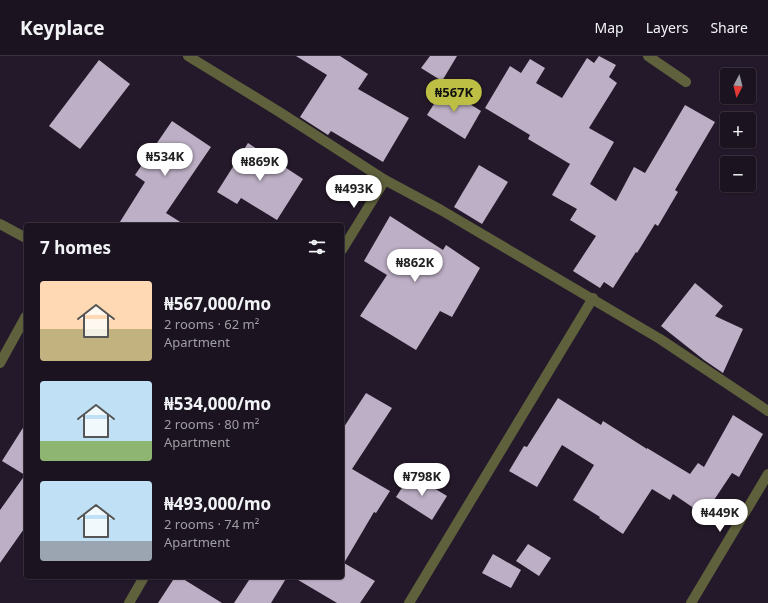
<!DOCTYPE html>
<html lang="en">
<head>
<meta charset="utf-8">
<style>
	:root { --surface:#1b1320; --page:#28202d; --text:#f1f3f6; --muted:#a09ea5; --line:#39323e; --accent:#bcbf43 }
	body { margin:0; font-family:"Noto Sans",sans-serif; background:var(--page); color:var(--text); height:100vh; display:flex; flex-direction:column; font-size:15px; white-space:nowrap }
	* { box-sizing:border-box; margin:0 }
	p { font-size:13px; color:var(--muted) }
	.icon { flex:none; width:22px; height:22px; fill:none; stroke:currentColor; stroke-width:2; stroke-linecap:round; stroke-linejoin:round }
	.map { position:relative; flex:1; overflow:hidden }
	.sheet { position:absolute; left:24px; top:167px; width:320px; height:356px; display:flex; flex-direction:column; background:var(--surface); border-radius:4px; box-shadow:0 1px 3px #0004,0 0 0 1px var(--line) }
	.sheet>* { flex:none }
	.needle { width:26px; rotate:187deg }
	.controls { position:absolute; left:720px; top:12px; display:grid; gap:8px }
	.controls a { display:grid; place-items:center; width:36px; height:36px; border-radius:4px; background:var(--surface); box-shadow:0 1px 3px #0004,0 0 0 1px var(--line); font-size:20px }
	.price { position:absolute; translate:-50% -34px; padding:0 9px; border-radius:14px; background:#fff; color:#222; font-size:13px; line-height:26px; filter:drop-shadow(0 1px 2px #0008) }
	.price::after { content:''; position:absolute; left:50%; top:24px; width:12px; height:9px; margin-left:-6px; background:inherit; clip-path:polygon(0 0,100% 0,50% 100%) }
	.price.on { background:var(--accent); color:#111 }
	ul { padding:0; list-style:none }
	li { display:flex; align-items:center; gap:12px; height:100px; padding:0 16px }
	li span { display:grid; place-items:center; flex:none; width:112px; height:80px; border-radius:4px; color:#555 }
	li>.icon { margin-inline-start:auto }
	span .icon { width:48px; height:48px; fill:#fffc; stroke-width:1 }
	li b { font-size:17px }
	h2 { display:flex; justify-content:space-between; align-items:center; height:48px; padding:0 16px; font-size:17px }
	header { display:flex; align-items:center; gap:24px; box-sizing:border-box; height:56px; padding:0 20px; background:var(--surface); border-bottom:1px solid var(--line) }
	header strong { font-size:19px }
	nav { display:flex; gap:22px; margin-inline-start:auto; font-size:14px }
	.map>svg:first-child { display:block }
	.building { fill:#bdafc5 }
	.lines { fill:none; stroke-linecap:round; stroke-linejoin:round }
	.street { stroke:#5f613c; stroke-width:10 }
</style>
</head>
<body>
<header>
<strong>Keyplace</strong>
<nav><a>Map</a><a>Layers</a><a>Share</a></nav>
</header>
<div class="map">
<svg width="768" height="547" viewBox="0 0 768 547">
	<rect width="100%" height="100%" fill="#24192a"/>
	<!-- building -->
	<g class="building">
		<path d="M296,0H340L368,18L358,33L409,62L383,106L331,75L328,79L300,61L327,19Z"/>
		<path d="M430,0H457L442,25L421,12Z"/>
		<path d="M599,0L616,9L609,21L617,27L589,72L614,86L590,128L616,145L634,111L645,117L685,49L715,66L675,134L678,136L658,170L655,168L637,197L636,196L613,232L604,226L600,232L573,215L596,180L570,164L577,153L552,139L570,108L528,83L530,79L485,52L510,10L521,17L530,3L545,12L536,27L562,42L587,2L594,7Z"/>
		<path d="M99,4L130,28L80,93L49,70Z"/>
		<path d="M444,32L481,55L465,83L427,59Z"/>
		<path d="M172,65L211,91L166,157L185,169H118L145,126L135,119Z"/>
		<path d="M248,87L303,123L277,164L241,142L237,148L217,136Z"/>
		<path d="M479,109L508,126L482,168L454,151Z"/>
		<path d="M390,160L443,194L446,189L480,212L452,261L440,255L416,294L360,260L387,219L364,205Z"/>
		<path d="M695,227L723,250L715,260L743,273L723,317L704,304L661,270Z"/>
		<path d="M366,337L392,352L352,413L390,435L376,457L374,456L344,507L375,525L360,547H337L293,521H342V374Z"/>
		<path d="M558,342L601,369L603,365L647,393V392L690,418L698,407L704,411L733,359L763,378L739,421L732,417L704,459L673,438L670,444L652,433L623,478L599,462L600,461L573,444L594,409L562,389L537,431L509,415L524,390L527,391Z"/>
		<path d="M26,367V470L0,507V454L25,419L2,405Z"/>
		<path d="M411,418L447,440L432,464L396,441Z"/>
		<path d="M528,488L551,502L539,520L516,505Z"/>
		<path d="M493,498L521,514L511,532L482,517Z"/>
		<path d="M175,521H180L222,547H158Z"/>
		<path d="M251,521H287L271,547H234Z"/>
	</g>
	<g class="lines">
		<!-- street -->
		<g class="street">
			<path d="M188,0L281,57L385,124L441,154L660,283L768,355"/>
			<path d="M648,0L686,26"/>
			<path d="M0,168L26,182"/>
			<path d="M342,194L385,124"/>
			<path d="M0,307L26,260"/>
			<path d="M129,547L144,521"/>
			<path d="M409,547L593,242"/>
			<path d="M691,547L768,418"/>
		</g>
	</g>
</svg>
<div class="controls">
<a><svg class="needle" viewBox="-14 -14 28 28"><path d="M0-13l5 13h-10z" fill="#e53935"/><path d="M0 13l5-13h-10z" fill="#a09ea5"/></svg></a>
<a>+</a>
<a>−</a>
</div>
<b class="price on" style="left:454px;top:57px">₦567K</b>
<b class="price" style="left:165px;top:121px">₦534K</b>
<b class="price" style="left:260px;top:126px">₦869K</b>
<b class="price" style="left:354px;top:153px">₦493K</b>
<b class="price" style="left:415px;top:227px">₦862K</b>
<b class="price" style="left:422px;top:441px">₦798K</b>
<b class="price" style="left:720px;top:477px">₦449K</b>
<section class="sheet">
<h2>7 homes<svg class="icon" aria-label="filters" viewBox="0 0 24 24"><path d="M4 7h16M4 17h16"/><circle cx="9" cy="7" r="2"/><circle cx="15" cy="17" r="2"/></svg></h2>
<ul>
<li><span style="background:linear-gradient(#ffd9b3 60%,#c2b280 0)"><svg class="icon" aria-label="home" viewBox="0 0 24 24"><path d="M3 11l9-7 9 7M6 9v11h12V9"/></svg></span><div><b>₦567,000/mo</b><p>2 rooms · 62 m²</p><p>Apartment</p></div></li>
<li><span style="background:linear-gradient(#bfe0f5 75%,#8fb573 0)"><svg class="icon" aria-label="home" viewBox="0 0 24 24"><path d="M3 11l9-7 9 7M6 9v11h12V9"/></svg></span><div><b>₦534,000/mo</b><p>2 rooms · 80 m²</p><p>Apartment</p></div></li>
<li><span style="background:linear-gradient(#bfe0f5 75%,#9aa5b1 0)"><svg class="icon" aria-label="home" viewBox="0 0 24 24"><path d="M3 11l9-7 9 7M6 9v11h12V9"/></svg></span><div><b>₦493,000/mo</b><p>2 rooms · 74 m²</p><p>Apartment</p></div></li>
</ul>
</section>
</div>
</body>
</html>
